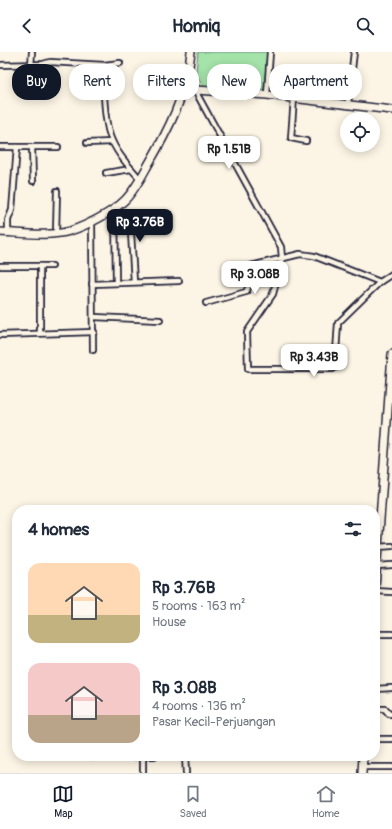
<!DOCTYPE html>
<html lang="en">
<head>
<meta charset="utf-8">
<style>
	:root { --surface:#fff; --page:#f2f2f3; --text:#1f2937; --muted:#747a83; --line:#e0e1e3; --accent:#111827 }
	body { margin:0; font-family:Pangolin,sans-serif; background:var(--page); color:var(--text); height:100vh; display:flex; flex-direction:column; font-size:15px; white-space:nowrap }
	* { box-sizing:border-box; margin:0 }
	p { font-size:13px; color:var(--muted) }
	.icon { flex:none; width:22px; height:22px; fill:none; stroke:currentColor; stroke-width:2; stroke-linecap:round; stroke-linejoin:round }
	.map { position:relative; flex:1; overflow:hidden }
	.details { position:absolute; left:12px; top:453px; width:368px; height:256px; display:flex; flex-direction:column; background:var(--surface); border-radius:16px; box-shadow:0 2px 10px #0003 }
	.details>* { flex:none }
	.top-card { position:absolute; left:12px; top:12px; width:368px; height:36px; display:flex; gap:8px }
	.buttons { position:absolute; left:340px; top:60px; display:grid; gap:8px }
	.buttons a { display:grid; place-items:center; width:40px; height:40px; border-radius:50%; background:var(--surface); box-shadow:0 2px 10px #0003; font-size:20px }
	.price { position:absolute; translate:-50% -34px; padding:0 9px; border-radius:8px; background:#fff; color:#222; font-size:13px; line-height:26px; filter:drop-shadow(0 1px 2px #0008) }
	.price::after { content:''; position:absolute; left:50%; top:24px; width:12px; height:9px; margin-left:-6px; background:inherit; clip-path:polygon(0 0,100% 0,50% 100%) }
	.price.on { background:var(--accent); color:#fff }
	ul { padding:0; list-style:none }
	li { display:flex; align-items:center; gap:12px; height:100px; padding:0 16px }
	li span { display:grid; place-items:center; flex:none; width:112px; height:80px; border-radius:12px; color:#555 }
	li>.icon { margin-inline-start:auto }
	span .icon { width:48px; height:48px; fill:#fffc; stroke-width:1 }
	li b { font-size:17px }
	h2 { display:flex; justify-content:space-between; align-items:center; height:48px; padding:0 16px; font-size:17px }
	.tag { padding:0 14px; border-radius:16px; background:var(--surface); box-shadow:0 2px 10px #0003; font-size:14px; line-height:36px }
	.tag.on { background:var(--accent); color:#fff }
	header { display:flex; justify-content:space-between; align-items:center; height:52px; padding:0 16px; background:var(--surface); font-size:18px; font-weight:700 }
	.dock { display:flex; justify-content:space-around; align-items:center; height:56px; border-top:1px solid var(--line); background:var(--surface); font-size:11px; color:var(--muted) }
	.dock a { display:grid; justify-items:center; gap:2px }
	.dock .on { color:var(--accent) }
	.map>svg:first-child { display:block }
	.green { fill:#a4e3aa; stroke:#638272 }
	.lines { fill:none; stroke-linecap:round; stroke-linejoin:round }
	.street-casing { stroke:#22223b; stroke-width:8 }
	.secondary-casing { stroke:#22223b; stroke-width:10 }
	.street { stroke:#fcf5e5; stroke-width:4.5 }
	.secondary { stroke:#fcf5e5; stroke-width:7 }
</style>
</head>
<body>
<header><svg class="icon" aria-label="back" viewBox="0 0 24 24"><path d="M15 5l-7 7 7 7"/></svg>Homiq<svg class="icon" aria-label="search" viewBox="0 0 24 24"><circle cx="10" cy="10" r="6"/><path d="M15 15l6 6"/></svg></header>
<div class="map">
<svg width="392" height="721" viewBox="0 0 392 721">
	<rect width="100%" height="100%" fill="#fcf5e5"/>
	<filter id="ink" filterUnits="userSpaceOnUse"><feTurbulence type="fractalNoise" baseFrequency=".025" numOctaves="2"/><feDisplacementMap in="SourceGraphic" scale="8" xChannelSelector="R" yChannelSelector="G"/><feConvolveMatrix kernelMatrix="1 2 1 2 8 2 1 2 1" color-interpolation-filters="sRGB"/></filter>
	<g filter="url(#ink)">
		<!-- green -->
		<path class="green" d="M198,0H267L264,40L203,36L196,20Z"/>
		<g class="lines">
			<!-- street casing -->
			<g class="street-casing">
				<g id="street">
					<path d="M0,13L43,12L50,10L104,13L120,11"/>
					<path d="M31,13L32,0"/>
					<path d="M104,13C103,32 104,67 110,84C116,101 129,114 140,127"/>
					<path d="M190,16L198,44L281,195L282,206L273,242L247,280L248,317H333L335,315L338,271L380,230L392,222"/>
					<path d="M25,40L26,13"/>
					<path d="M267,43L270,0"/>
					<path d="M294,46L291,86L306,89"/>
					<path d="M348,51L354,0"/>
					<path d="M87,91L112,90"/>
					<path d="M0,95H58"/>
					<path d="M32,95L33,129"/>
					<path d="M106,121L131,117"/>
					<path d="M115,156L116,231"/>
					<path d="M92,169L93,298"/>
					<path d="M115,178H128L131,181L134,230"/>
					<path d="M8,180V168L12,158L17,95"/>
					<path d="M56,181L57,139"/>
					<path d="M0,214H52"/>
					<path d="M92,232L179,229"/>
					<path d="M206,251L246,240C252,232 245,222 251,214L300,202L314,204L380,230"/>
					<path d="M94,265L160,268"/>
					<path d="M40,281V214"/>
					<path d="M0,283L94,280"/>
					<path d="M378,495L392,494"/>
					<path d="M377,514L392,513"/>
					<path d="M375,539L392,540"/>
					<path d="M375,582H392"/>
					<path d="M375,637L392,636"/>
					<path d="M375,657H385L389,662H392"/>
					<path d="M375,687H392"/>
					<path d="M143,704V721"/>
					<path d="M185,704L186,721"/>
					<path d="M95,705L154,704"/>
					<path d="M363,715H392"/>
				</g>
			</g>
			<!-- secondary casing -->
			<g class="secondary-casing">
				<g id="secondary">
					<path d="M183,43L196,38L267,43L392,58"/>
					<path d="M0,180C21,181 50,185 70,179C86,174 113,160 125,148C134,139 141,126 147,115C168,79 187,42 191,0"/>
					<path d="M375,536L392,302"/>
					<path d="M362,721L363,704"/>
				</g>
			</g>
			<!-- street -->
			<use href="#street" class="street"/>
			<!-- secondary -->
			<use href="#secondary" class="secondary"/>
		</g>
	</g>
</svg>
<div class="buttons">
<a><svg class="icon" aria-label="locate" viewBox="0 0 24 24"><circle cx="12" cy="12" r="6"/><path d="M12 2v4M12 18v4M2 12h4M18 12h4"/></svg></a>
</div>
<b class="price" style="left:229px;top:118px">Rp 1.51B</b>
<b class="price on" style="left:140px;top:191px">Rp 3.76B</b>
<b class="price" style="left:255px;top:243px">Rp 3.08B</b>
<b class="price" style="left:314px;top:326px">Rp 3.43B</b>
<div class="top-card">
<a class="tag on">Buy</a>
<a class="tag">Rent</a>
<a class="tag">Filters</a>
<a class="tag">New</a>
<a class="tag">Apartment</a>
</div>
<section class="details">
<h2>4 homes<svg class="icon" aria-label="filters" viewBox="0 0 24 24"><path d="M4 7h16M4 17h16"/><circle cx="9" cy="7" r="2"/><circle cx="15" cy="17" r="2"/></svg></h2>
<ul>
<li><span style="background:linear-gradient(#ffd9b3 65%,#c2b280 0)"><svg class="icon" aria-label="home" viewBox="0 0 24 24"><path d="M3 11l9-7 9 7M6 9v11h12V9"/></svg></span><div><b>Rp 3.76B</b><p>5 rooms · 163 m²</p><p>House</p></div></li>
<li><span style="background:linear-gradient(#f6c9c9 65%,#b9a48a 0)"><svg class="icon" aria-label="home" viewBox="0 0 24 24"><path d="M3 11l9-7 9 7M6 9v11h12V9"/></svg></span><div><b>Rp 3.08B</b><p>4 rooms · 136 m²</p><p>Pasar Kecil-Perjuangan</p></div></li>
</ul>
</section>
</div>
<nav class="dock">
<a class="on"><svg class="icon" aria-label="map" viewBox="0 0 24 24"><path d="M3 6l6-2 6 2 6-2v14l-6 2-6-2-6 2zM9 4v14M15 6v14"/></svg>Map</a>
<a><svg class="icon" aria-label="saved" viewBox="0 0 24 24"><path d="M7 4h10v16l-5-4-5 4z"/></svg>Saved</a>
<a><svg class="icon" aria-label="home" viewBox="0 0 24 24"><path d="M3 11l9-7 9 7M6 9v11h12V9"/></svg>Home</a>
</nav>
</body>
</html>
